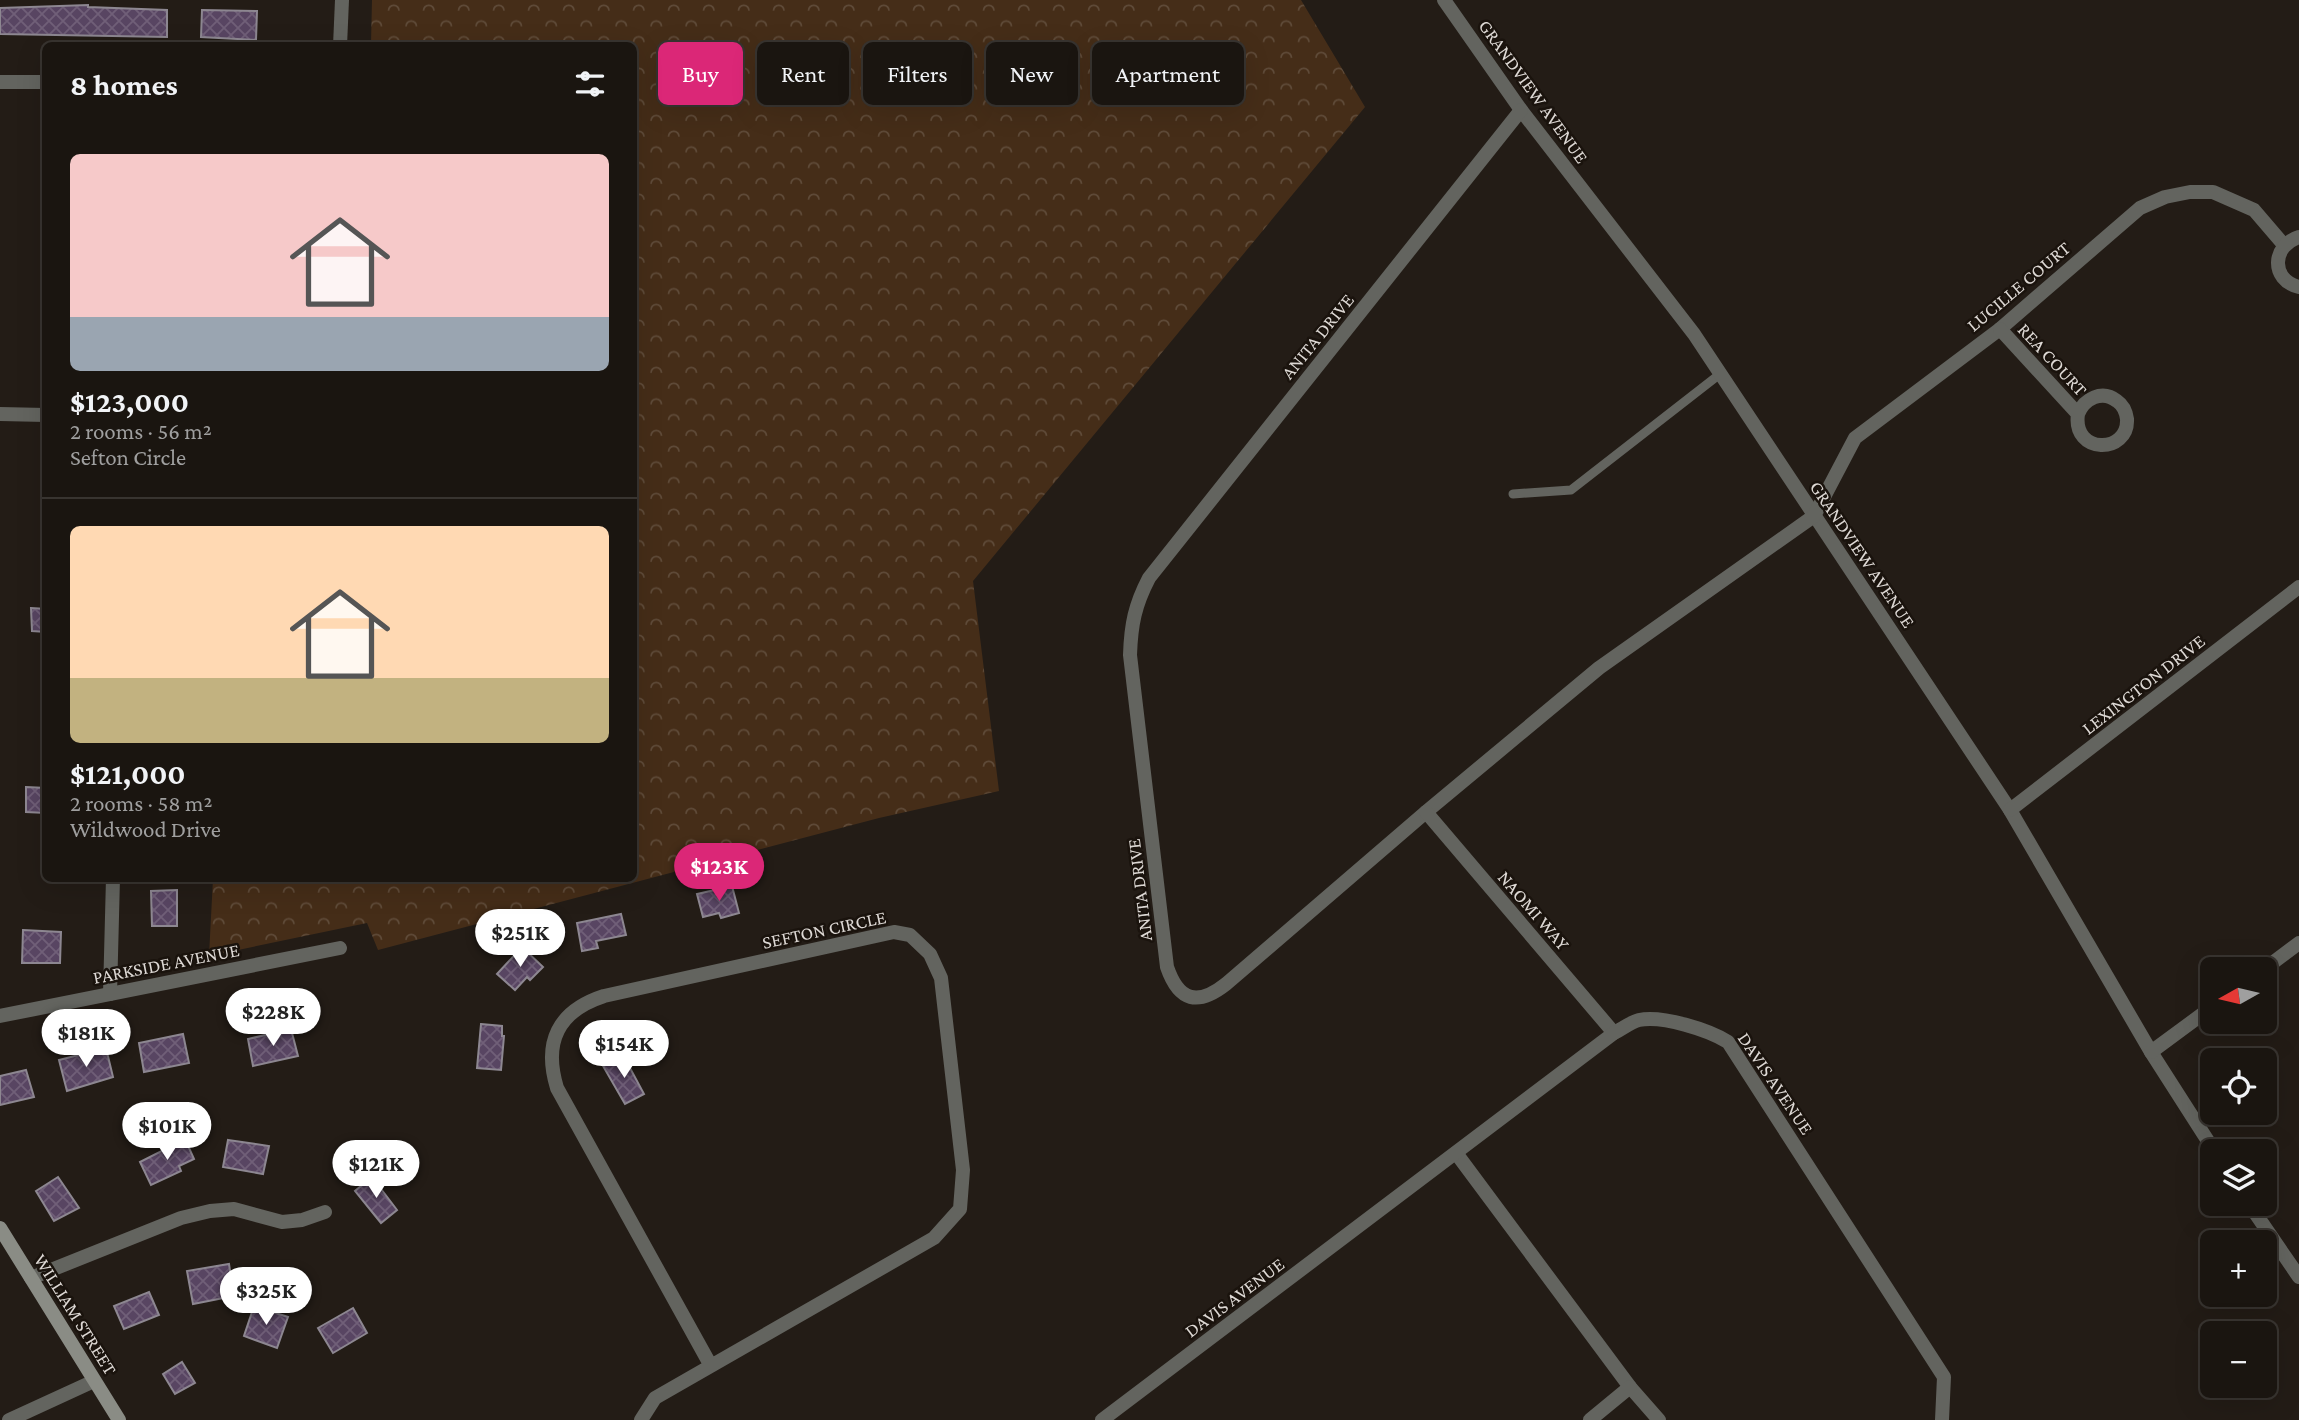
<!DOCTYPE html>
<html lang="en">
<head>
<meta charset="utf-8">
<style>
	:root { --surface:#1a1510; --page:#27221e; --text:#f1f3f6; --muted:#9f9f9f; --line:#383430; --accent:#db2777 }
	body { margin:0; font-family:"Crimson Pro",serif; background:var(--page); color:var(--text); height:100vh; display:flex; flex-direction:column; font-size:26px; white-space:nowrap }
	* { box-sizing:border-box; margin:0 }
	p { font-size:23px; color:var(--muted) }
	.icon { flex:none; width:38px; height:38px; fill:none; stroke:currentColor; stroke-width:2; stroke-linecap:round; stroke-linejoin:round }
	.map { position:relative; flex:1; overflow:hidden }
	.drawer { position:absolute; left:42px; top:42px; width:595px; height:840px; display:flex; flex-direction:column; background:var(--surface); border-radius:10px; box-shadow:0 7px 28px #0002,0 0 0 2px var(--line) }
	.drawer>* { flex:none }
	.guide { position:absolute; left:658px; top:42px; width:665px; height:63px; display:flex; gap:14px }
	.needle { width:46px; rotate:262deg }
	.fabs { position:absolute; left:2200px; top:957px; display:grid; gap:14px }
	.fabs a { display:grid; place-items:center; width:77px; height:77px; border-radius:10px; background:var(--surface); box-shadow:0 7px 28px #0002,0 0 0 2px var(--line); font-size:35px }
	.price { position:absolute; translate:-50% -60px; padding:0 16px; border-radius:24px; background:#fff; color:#222; font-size:23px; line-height:46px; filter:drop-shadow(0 2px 4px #0008) }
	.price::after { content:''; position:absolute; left:50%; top:42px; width:21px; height:16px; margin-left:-10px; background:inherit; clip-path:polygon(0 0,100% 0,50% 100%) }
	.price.active { background:var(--accent); color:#fff }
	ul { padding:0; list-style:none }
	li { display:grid; align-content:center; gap:14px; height:371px; padding:0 28px }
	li+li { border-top:2px solid var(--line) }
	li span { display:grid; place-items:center; height:217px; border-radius:10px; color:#555 }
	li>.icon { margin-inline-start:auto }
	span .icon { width:126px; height:126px; fill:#fffc; stroke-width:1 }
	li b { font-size:30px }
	h2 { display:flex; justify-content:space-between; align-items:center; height:84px; padding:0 28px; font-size:30px }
	.pill { padding:0 24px; border-radius:10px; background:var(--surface); box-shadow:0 7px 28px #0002,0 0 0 2px var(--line); font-size:24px; line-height:63px }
	.pill.active { background:var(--accent); color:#fff }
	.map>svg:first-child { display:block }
	.forest { fill:url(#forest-crowns) }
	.building { fill:url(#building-cross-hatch); stroke:#8d8791; stroke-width:2 }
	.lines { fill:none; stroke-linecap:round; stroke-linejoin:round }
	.lane { stroke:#63645f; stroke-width:9 }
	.street { stroke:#63645f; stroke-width:14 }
	.secondary { stroke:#8a8c85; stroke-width:14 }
	.labels { text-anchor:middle; stroke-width:5; stroke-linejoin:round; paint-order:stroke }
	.street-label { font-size:19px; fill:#ddd8d4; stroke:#1a130d }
</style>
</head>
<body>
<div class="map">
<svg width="2299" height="1420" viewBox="0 0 2299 1420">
	<defs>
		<pattern id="forest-crowns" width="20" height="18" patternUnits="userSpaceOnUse" patternTransform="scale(1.75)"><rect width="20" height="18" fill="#452d18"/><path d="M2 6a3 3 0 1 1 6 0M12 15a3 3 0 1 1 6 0" fill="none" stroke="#5f4b39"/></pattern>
		<pattern id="building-cross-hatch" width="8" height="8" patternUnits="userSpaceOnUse" patternTransform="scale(1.75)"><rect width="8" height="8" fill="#584562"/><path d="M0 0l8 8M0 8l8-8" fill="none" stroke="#705f78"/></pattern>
	</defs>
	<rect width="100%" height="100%" fill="#231c16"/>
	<!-- forest -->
	<path class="forest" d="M372,0H1301L1365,107L973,581L999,791L879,818L378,950L367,923L209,956L213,879L634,878V46L371,45Z"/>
	<!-- building -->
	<g class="building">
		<path d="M88,5V7L167,10V37L0,34V8Z"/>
		<path d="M202,10L257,11L256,40L201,37Z"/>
		<path d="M31,608L46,609V632L32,631Z"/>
		<path d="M26,787L46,788V813L26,812Z"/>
		<path d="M732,886L739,913L721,918L719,913L703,917L697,894Z"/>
		<path d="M177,890V926H152L151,891Z"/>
		<path d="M621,914L626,935L596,941L598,948L582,951L577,923Z"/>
		<path d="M23,930L61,932L60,963H22Z"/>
		<path d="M522,947L543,967L530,980L527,977L515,990L497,974Z"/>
		<path d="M481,1024L502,1026V1036H504L501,1070L477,1068Z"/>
		<path d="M291,1029L298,1056L253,1066L248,1039Z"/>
		<path d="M183,1034L189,1063L144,1072L139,1043Z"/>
		<path d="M106,1048L113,1077L67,1091L59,1060Z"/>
		<path d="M623,1055L644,1094L625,1104L603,1066Z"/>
		<path d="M26,1070L34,1097L0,1105V1076Z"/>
		<path d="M185,1139L194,1159L179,1166L181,1171L151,1185L140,1162Z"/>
		<path d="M228,1140L269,1146L263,1174L223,1167Z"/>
		<path d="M58,1177L79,1208L54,1221L36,1191Z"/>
		<path d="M372,1177L397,1210L381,1223L355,1191Z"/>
		<path d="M229,1264L234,1296L193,1304L187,1271Z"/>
		<path d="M149,1292L159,1315L124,1329L114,1306Z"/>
		<path d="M254,1306L288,1317L277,1348L244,1336Z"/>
		<path d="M353,1308L367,1333L333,1353L318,1328Z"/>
		<path d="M182,1362L195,1383L175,1394L163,1374Z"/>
	</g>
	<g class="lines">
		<!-- lane -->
		<path class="lane" d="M1513,494L1571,490L1720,374"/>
		<!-- street -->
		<g class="street">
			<path d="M1444,0L1521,110L1694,334L2010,810L2151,1052L2215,1152"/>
			<path d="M340,46L342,0"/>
			<path d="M0,82H46"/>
			<path d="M1521,110L1149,578C1135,605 1131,624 1130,655L1167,967C1179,1002 1198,1006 1226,984L1426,812L1599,668L1814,516L1855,438L2000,329L2140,208L2165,197L2190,192H2213L2254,210L2284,245"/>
			<path d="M2299,237C2272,245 2270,280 2299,287"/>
			<path d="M2000,329L2078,414C2072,455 2129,454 2127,419C2126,412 2123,405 2117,401C2102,389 2084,399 2078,414"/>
			<path d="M0,414L46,415"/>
			<path d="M2010,810L2299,587"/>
			<path d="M1426,812L1614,1033"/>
			<path d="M2263,970L2299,943"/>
			<path d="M110,994L113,878"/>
			<path d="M0,1016L340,948"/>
			<path d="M2151,1052L2212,1007"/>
			<path d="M1456,1153L1630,1387L1659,1420"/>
			<path d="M2249,1204L2299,1277"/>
			<path d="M31,1278L181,1218L210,1211L234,1209L282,1222L302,1220L325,1212"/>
			<path d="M9,1420L94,1381"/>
			<path d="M641,1420L655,1398L934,1238L960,1209L963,1170L941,978L930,954L910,935L894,932L604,996C558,1011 543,1042 557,1088L711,1366"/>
			<path d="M1102,1420L1614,1033C1622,1029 1631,1022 1639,1020C1662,1015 1709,1030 1728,1042L1944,1377L1942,1420"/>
			<path d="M1590,1420L1630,1387"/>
		</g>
		<!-- secondary -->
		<path class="secondary" d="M0,1228L119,1420"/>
	</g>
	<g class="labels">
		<!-- street labels -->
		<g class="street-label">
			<text transform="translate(1534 91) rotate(54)" y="7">GRANDVIEW AVENUE</text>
			<text transform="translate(2018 286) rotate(-40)" y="7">LUCILLE COURT</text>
			<text transform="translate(1317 336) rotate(-51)" y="7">ANITA DRIVE</text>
			<text transform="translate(2053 359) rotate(47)" y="7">REA COURT</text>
			<text transform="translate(1863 554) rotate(56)" y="7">GRANDVIEW AVENUE</text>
			<text transform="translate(2143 684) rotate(-38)" y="7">LEXINGTON DRIVE</text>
			<text transform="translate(1139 890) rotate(-97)" y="7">ANITA DRIVE</text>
			<text transform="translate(1534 910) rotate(49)" y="7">NAOMI WAY</text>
			<text transform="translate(824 929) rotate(-12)" y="7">SEFTON CIRCLE</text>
			<text transform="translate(166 963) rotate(-11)" y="7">PARKSIDE AVENUE</text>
			<text transform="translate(1776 1083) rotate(56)" y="7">DAVIS AVENUE</text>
			<text transform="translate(1234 1297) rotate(-37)" y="7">DAVIS AVENUE</text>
			<text transform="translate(76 1314) rotate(58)" y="7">WILLIAM STREET</text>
		</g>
	</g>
</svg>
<div class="fabs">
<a><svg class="needle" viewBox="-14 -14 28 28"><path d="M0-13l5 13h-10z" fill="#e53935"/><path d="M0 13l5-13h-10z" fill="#9f9f9f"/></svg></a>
<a><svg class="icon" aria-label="locate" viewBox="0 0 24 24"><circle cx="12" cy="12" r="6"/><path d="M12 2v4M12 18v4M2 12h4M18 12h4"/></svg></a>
<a><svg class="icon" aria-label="layers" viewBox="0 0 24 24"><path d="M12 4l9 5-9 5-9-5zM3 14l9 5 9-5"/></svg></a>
<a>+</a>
<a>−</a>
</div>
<b class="price active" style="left:719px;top:903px">$123K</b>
<b class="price" style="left:520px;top:969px">$251K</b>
<b class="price" style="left:273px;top:1048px">$228K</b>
<b class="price" style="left:86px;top:1069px">$181K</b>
<b class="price" style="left:624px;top:1080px">$154K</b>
<b class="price" style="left:167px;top:1162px">$101K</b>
<b class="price" style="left:376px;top:1200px">$121K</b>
<b class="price" style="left:266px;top:1327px">$325K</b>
<div class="guide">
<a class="pill active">Buy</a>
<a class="pill">Rent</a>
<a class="pill">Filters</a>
<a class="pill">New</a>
<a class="pill">Apartment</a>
</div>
<section class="drawer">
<h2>8 homes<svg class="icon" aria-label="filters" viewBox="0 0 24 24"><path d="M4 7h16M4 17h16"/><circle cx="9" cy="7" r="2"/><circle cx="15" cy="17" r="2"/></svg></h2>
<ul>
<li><span style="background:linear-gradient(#f6c9c9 75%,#9aa5b1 0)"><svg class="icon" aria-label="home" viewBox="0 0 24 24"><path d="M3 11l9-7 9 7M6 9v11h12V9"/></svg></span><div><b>$123,000</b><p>2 rooms · 56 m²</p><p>Sefton Circle</p></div></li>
<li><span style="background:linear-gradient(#ffd9b3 70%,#c2b280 0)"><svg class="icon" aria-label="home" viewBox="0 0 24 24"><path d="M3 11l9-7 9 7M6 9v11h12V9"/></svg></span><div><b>$121,000</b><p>2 rooms · 58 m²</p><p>Wildwood Drive</p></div></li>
</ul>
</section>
</div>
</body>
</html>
